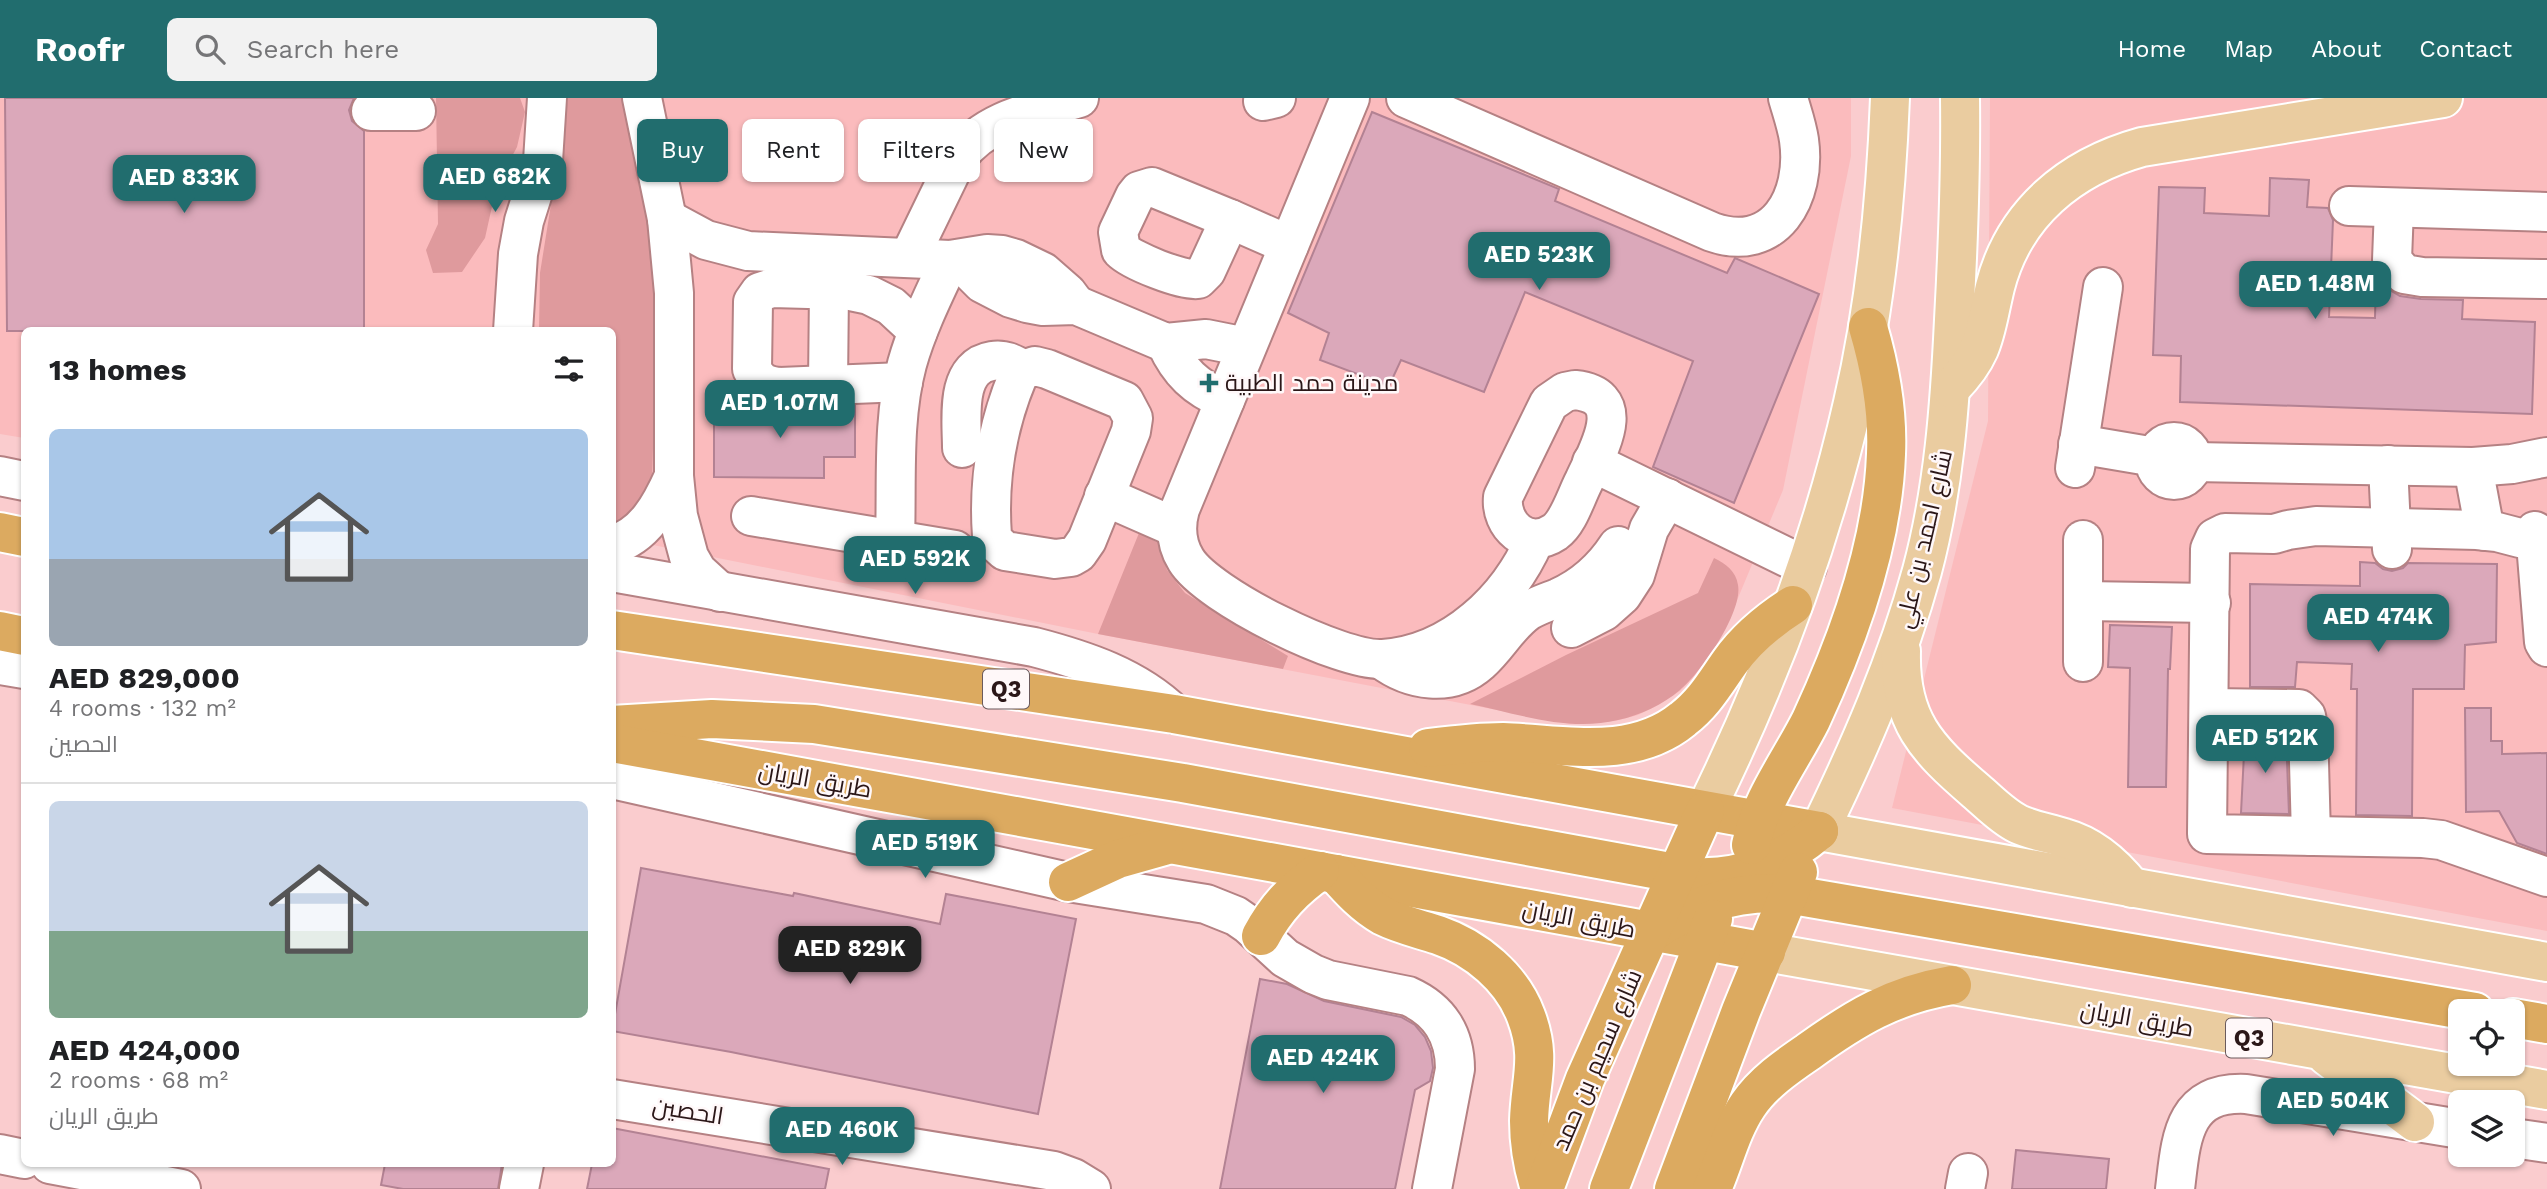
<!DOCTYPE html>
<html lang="en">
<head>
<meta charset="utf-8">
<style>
	:root { --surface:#fff; --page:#f2f2f2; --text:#202124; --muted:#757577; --line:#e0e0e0; --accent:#216d6e }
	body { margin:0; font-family:"Work Sans",Cairo,sans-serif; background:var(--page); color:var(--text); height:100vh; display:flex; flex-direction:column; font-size:26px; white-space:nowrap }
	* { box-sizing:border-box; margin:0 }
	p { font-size:23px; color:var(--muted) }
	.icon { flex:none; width:38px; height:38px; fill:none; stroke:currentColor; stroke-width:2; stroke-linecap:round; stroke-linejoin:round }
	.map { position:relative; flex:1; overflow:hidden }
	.drawer { position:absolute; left:21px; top:229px; width:595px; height:840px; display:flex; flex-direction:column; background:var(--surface); border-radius:10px; box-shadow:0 2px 5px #0004 }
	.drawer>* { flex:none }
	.guide { position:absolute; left:637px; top:21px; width:665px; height:63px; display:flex; gap:14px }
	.buttons { position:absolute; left:2448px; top:901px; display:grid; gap:14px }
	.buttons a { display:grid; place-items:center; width:77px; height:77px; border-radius:10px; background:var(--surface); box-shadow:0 2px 5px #0004; font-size:35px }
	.price { position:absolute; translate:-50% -60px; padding:0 16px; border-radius:14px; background:var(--accent); color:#fff; font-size:23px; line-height:46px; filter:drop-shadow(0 2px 4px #0008) }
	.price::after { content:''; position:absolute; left:50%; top:42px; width:21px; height:16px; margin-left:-10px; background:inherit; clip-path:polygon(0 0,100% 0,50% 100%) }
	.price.selected { background:#222; color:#fff }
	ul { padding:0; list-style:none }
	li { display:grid; align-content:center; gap:14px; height:371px; padding:0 28px }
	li+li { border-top:2px solid var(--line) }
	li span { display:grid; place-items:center; height:217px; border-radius:10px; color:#555 }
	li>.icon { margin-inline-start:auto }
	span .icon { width:126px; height:126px; fill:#fffc; stroke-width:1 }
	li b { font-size:30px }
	h2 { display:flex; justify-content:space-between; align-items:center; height:84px; padding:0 28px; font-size:30px }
	.tag { padding:0 24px; border-radius:10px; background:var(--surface); box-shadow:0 2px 5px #0004; font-size:24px; line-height:63px }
	.tag.selected { background:var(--accent); color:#fff }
	header { display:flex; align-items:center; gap:42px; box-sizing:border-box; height:98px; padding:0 35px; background:var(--accent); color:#fff }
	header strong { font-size:33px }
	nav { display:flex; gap:38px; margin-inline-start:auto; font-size:24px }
	.search { width:490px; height:63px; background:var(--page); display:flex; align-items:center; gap:18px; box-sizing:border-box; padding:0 24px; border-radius:10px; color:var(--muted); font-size:26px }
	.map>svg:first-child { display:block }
	.built { fill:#fbbbbd }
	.green { fill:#df9a9d }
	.building { fill:#dba8ba; stroke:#b38293; stroke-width:2 }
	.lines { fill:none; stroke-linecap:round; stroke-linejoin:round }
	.minor-casing { stroke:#b58183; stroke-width:42 }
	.major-casing { stroke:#fff; stroke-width:42 }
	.highway-casing { stroke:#fff; stroke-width:42 }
	.minor { stroke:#fff; stroke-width:38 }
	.major { stroke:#eacca0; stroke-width:38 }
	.highway { stroke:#dcaa60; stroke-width:38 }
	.poi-dot { fill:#216d6e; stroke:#fff8f9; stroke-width:2.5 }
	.labels { text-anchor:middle; stroke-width:5; stroke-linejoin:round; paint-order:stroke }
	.shield { fill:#fff8f9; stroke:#6b5a5c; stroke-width:2 }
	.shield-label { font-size:23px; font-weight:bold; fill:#2b1718 }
	.poi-label { font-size:24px; fill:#2b1718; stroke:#fff8f9; text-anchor:start }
	.street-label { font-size:24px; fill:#2b1718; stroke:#fff8f9 }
</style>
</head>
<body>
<header>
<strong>Roofr</strong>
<div class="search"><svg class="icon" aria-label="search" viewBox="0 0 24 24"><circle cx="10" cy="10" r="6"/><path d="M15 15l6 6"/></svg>Search here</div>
<nav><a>Home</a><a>Map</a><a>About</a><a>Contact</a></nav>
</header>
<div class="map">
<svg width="2547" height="1091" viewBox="0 0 2547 1091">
	<rect width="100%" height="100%" fill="#faccce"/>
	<!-- built -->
	<g class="built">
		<path d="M0,0H1851V58L1783,392L1723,536L1697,576L1680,593L1660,606L1638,617L1615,623L1571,626L1098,536L613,439L612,233H24V340L0,336Z"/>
		<path d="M1990,0H2547V833L1892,710L1988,323Z"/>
	</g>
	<!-- green -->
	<g class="green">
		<path d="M436,0H520L525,14L517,49L497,86L485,140L462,174L433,175L426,152L438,126Z"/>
		<path d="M568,0H625L647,120L653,181L655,275L652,387L639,415L613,429L612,233H539L540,175Z"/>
		<path d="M1139,435L1159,445L1167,472L1185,495L1288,558L1283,571L1098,536Z"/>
		<path d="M1714,460C1726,466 1736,473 1738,487C1743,514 1701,575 1680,592C1662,607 1641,617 1618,622C1569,634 1518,616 1470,606L1566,557L1698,495Z"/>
	</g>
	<!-- building -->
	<g class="building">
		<path d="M5,0H354L349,12L352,23L364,33V233H7Z"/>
		<path d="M1372,14L1559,91L1555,103L1727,175L1735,160L1819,196L1734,405L1653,369L1693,263L1525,194L1484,294L1401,262L1389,288L1320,262L1329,235L1288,215Z"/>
		<path d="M2270,80L2309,82L2307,109L2328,110L2333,122L2329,219L2375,220L2376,181H2380L2388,191L2400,198L2421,201L2463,202L2462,221L2535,224L2532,316L2180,304L2181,258L2153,257L2159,89L2205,90L2204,115L2269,118Z"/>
		<path d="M714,304H753L781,311L855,308V359H824V380L714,379Z"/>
		<path d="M2360,464L2375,465L2383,471L2392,473L2403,470L2408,465L2497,466L2496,544L2465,547L2464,591H2413L2412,718L2356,717L2357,591H2351L2352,566L2297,564L2295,589H2250V486L2360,488Z"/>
		<path d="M2110,527L2172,529L2170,571H2168L2166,689H2128L2130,570L2108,569Z"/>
		<path d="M2465,610H2491V643H2502V656L2547,655V756L2517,745L2499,713L2466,714Z"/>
		<path d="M2245,636L2286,637L2289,716L2241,715Z"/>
		<path d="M641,770L793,798L794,795L940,826L946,796L1076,821L1038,1016L731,954L612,933Z"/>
		<path d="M1260,881L1287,886L1324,903L1401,919L1415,927L1425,939L1431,953L1433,970L1430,983L1415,992L1395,1091H1220Z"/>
		<path d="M612,1030L829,1071L825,1091H587L592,1066H612Z"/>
		<path d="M2016,1052L2109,1061L2106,1091H2012Z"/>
		<path d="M385,1066H502L498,1091H403L381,1087Z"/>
	</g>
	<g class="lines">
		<!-- minor casing -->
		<g class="minor-casing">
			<g id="minor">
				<path d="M642,0L667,121L674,195V378L678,418L689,459L697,473L720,494"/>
				<path d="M1350,0L1180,411C1175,429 1176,446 1186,462C1208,498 1342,564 1383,561C1453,556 1509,501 1535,441"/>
				<path d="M1406,0L1712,134C1775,156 1807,99 1799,42C1797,28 1792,14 1788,0"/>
				<path d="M1263,3L1276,0"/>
				<path d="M371,13H416"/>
				<path d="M1152,89L1230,121L1206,173L1198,181C1182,183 1132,163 1121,152L1118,134L1135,98L1139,93Z"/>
				<path d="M2349,108L2547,114"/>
				<path d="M2394,110L2392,162L2404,176L2422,179L2547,181"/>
				<path d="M667,121L706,142L748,153L950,162L987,156L1002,157L1016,161L1043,174L1067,195L1076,207"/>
				<path d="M1230,121L1289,147"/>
				<path d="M909,160L958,59C987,20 1036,13 1079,0"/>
				<path d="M959,162L982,185L1011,200L1027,205L1043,208L1076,207L1166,245L1206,241L1246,249"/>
				<path d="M513,233L518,156L524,123L543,63L547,0"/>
				<path d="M1166,245C1179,274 1196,290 1225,302"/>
				<path d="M1035,268L1047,271L1124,303L1133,320L1131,333L1087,442L1078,455L1071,459L1055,461L1005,453L995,444L992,438C988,384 997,328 1018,278L1023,272Z"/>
				<path d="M903,284L780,289C766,288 758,284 752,271L753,204L760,194L772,190L845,192L869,197L891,208L918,233"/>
				<path d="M828,287L829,191"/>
				<path d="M1575,292C1632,298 1597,354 1584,383C1576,398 1569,424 1555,434C1527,453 1500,427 1503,399L1549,305L1565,294Z"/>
				<circle cx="2174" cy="363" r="19"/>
				<path d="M2078,346L2155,359"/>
				<path d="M962,350C962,322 954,269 992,263C1004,261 1013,265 1023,272"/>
				<path d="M1592,364L1807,469"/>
				<path d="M2194,364L2473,369L2512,366L2547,359"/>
				<path d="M2388,367L2392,451"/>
				<path d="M2473,369L2485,433"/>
				<path d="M2075,370L2103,189"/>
				<path d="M0,378L24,383"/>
				<path d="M1104,398L1177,430"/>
				<path d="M751,418L955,452"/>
				<path d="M2535,433L2544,544L2547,549"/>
				<path d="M2520,440L2497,434L2477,432L2316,428L2288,432L2274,436L2225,435L2215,440L2210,451L2207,736L2423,740L2441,742L2547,779"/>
				<path d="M895,442C897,384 892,322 907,266C917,230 934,196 950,162"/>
				<path d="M2083,442V564"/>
				<path d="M612,447C645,438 661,407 674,378"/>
				<path d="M612,474L1034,549C1084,562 1136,579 1174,616"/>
				<path d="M2084,503L2211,505"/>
				<path d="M1571,530L1604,513L1622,497L1635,477L1649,431L1667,400"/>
				<path d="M1381,561C1410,583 1451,590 1480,564C1498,548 1508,527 1528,513C1538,507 1548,504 1558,500C1583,489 1603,471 1618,448"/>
				<path d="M0,567L24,571"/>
				<path d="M2209,610L2299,611L2306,618L2308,628L2311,738"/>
				<path d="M612,681L1068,784L1206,806L1236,818L1249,827L1285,860L1313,876L1328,882L1408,898C1439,912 1455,936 1455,971L1432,1091"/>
				<path d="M612,1001L1054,1073L1073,1080L1091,1091"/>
				<path d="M2513,1040L2547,1045"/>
				<path d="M0,1056L24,1061"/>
				<path d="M50,1066L181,1091"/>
				<path d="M519,1091L524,1066"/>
				<path d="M1965,1091L1968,1075"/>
				<path d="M2175,1091C2181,1042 2182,993 2246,996L2460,1031"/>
			</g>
		</g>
		<!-- major casing -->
		<g class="major-casing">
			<g id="major">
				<path d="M1960,0C1961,74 1958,148 1954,222C1950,306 1944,391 1922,473C1897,564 1860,649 1819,733L2547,864"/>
				<path d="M1951,290C1986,254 1984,235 1995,189C2014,115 2070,69 2142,49L2443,0"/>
				<path d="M1901,553C1899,622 1926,650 1976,693C1989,704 2002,718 2018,726C2033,733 2049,735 2064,740C2093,748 2114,767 2132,790"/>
				<path d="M1705,713C1769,583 1821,446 1853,305C1876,206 1886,102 1890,0"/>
				<path d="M1766,854L2547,992"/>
				<path d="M2327,958L2415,1024"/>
			</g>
		</g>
		<!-- highway casing -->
		<g class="highway-casing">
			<g id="highway">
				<path d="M0,434L24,439"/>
				<path d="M612,532L1174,616L1819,733"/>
				<path d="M0,533L24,538"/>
				<path d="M612,627L712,621L814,626L1183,685L1697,779C1745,781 1783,763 1819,733"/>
				<path d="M612,645L1766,854"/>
				<path d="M1428,650C1453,647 1478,644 1503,644C1563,646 1632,663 1683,621C1704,605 1715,585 1730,564C1747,540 1768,523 1793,507"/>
				<path d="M1751,747C1760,702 1791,662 1811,622C1848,542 1883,444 1886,356C1888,312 1880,270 1868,229"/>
				<path d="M1336,776C1350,792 1364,807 1383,818C1401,827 1420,831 1438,837C1476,850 1512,880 1526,918C1542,960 1530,982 1529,1023C1529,1046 1533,1069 1540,1091"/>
				<path d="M1068,784L1118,761L1164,748"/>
				<path d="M1651,835C1692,807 1738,792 1787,796L2475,914"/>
				<path d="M1261,838C1276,810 1294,791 1320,773"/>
				<path d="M2513,920L2547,926"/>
				<path d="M1544,1091L1585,981L1705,713"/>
				<path d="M1609,1091L1713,821"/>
				<path d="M1674,1091L1741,913L1798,774"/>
				<path d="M1712,1091C1724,1064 1731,1032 1748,1007C1763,985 1786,969 1808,954C1855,920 1893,897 1952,887"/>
			</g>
		</g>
		<!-- minor -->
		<use href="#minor" class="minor"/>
		<!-- major -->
		<use href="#major" class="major"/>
		<!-- highway -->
		<use href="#highway" class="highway"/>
	</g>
	<!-- markers -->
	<path class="poi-dot" d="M1205.5 274.5h7v7h7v7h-7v7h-7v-7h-7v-7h7z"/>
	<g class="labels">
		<!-- shield labels -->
		<g class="shield">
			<rect x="983" y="571.5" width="46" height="39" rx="5"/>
			<rect x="2226" y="920.5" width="46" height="39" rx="5"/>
		</g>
		<g class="shield-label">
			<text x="1006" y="599">Q3</text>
			<text x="2249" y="948">Q3</text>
		</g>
		<!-- poi labels -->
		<g class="poi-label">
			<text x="1225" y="293">مدينة حمد الطبية</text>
		</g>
		<!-- street labels -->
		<g class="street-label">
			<text transform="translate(1924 441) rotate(-77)" y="8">شارع احمد بن علي</text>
			<text transform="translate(815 682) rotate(10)" y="8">طريق الريان</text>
			<text transform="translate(1579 821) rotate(11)" y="8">طريق الريان</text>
			<text transform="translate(2137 921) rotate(10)" y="8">طريق الريان</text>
			<text transform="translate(1597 962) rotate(-67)" y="8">شارع سحيم بن حمد</text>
			<text transform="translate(688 1013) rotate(9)" y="8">الحصين</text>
		</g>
	</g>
</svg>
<div class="buttons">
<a><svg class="icon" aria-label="locate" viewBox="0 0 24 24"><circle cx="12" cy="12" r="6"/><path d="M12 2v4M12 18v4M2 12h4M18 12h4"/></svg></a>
<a><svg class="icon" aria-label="layers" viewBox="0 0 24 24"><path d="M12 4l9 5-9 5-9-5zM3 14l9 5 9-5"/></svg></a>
</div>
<b class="price" style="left:495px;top:116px">AED 682K</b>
<b class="price" style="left:184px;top:117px">AED 833K</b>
<b class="price" style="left:1539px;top:194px">AED 523K</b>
<b class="price" style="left:2315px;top:223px">AED 1.48M</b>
<b class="price" style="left:780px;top:342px">AED 1.07M</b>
<b class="price" style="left:915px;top:498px">AED 592K</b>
<b class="price" style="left:2378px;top:556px">AED 474K</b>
<b class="price" style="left:2265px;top:677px">AED 512K</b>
<b class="price" style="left:925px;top:782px">AED 519K</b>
<b class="price selected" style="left:850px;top:888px">AED 829K</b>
<b class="price" style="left:1323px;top:997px">AED 424K</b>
<b class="price" style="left:2333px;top:1040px">AED 504K</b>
<b class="price" style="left:842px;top:1069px">AED 460K</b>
<div class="guide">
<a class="tag selected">Buy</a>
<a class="tag">Rent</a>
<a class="tag">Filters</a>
<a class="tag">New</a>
</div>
<section class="drawer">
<h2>13 homes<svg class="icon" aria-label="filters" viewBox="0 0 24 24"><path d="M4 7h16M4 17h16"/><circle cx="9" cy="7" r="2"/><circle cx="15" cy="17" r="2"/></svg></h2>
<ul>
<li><span style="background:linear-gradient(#a9c7e8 60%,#9aa5b1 0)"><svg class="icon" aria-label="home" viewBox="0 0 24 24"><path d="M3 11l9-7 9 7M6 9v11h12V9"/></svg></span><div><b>AED 829,000</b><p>4 rooms · 132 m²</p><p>الحصين</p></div></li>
<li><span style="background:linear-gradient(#c9d6e8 60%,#7fa58c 0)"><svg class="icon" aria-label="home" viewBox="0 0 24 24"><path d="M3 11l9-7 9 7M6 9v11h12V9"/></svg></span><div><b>AED 424,000</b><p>2 rooms · 68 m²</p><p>طريق الريان</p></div></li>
</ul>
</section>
</div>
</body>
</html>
